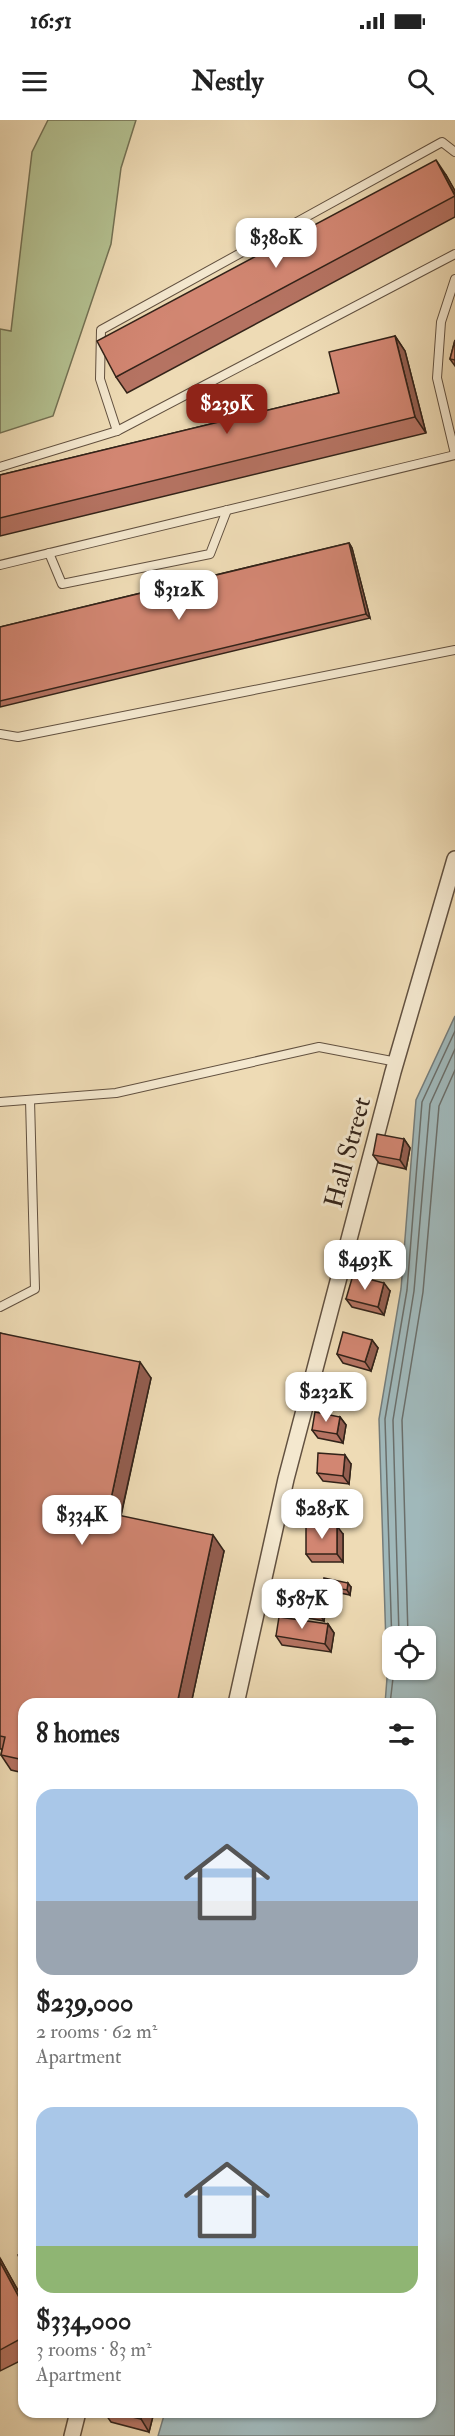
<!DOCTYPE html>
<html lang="en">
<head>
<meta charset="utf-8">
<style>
	:root { --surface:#fff; --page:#f2f2f2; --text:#222; --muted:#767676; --accent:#8f2418 }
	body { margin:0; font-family:"IM FELL Double Pica",serif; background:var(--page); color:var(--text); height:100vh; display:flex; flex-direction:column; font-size:22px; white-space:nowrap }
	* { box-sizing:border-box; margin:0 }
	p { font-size:20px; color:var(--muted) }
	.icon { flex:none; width:33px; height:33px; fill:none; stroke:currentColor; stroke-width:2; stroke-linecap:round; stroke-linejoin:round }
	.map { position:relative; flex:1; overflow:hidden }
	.sheet { position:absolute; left:18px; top:1578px; width:418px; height:720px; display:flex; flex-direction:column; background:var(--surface); border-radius:18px; box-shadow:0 2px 4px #0004 }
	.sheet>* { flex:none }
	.fabs { position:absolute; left:382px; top:1506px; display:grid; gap:12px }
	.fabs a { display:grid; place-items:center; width:54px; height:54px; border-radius:12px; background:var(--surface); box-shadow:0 2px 4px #0004; font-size:30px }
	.price { position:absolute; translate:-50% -51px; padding:0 14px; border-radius:12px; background:#fff; color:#222; font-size:20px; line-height:39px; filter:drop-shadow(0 2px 3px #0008) }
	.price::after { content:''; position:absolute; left:50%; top:36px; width:18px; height:14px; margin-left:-9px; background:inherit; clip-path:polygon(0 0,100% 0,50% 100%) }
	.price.on { background:var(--accent); color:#fff }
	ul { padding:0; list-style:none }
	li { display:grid; align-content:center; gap:12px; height:318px; padding:0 18px }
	li span { display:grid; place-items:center; height:186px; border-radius:18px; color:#555 }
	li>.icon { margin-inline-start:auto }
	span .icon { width:108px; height:108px; fill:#fffc; stroke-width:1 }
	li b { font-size:26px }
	h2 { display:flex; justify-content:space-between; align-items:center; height:72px; padding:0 18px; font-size:26px }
	.status { display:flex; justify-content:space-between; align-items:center; height:42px; padding:0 30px; background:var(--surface); direction:ltr }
	.status svg { height:16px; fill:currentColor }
	header { display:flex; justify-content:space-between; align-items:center; height:78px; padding:0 18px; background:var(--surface); font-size:27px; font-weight:700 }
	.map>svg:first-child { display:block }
	.green { fill:#b4c191; stroke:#747255; stroke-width:1.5 }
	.water { fill:#a0b8ba; stroke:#747c7a; stroke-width:1.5; fill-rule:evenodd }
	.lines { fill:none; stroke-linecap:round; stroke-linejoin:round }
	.shore { stroke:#6a6e6a; stroke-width:1.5 }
	.lane-casing { stroke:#625140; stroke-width:10 }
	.street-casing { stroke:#625140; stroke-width:18 }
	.lane { stroke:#f4e8cf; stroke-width:8 }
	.street { stroke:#f4e8cf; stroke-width:15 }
	.wall { fill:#b57362; stroke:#332319; stroke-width:1.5 }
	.shaded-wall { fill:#935e50; stroke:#332319; stroke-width:1.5 }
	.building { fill:#d28672; stroke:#332319; stroke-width:1.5 }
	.labels { text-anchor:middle; stroke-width:6; stroke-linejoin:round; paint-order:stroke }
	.street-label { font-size:26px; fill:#332319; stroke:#f4e8cf }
</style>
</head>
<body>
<div class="status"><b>16:51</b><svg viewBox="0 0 49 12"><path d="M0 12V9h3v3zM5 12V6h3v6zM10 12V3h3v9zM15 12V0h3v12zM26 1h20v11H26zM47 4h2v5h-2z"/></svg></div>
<header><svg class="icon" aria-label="menu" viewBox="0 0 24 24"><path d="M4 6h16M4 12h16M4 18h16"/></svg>Nestly<svg class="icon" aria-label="search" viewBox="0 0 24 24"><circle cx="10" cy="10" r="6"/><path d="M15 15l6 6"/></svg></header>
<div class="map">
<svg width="455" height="2316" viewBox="0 0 455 2316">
	<rect width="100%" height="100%" fill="#eedbb5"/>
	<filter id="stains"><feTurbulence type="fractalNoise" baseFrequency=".00333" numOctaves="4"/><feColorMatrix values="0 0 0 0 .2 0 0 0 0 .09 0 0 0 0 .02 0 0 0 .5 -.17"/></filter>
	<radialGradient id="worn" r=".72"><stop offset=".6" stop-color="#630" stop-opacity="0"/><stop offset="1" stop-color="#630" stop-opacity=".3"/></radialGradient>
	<!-- green -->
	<path class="green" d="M48,0H136L121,48L111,124L53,296L0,313V209L11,211L32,32Z"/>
	<!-- water -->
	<path class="water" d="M455,896V2316H158L165,2292H430V1584H385L387,1558L379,1299L401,1169L416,980ZM393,1516H426V1550H393Z"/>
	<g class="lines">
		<!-- shore -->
		<g class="shore">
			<path d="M399,1516L393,1300L414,1171L430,984L455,929"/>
			<path d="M408,1516L402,1300L423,1172L439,986L455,950"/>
			<path d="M390,1584L393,1558L385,1299L407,1170L422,982L455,911"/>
		</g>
		<!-- lane casing -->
		<g class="lane-casing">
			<g id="lane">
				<path d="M455,159L441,202L437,258L455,334"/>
				<path d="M117,311L455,134"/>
				<path d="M0,347L117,311L100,259L101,210L442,22L455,32"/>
				<path d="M49,433L62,464L210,434L227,390"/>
				<path d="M0,445L455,335"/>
				<path d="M0,614L18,617L455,530"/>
				<path d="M0,982L116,973L319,927L397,942"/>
				<path d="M0,1187L35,1169L30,980"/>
			</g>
		</g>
		<!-- street casing -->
		<g class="street-casing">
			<g id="street">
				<path d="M236,1584L286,1359L393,952L455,739"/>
				<path d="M72,2316L78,2292"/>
			</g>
		</g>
		<!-- lane -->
		<use href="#lane" class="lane"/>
		<!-- street -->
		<use href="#street" class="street"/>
	</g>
	<!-- wall -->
	<g class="wall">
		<path d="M446,55L455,71V97L127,273L116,257Z"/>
		<path d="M395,216L405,231L426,313L0,416V355L339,273Z"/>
		<path d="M455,220V246L450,239Z"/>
		<path d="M349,423L352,428L370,498L0,587V507Z"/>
		<path d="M404,1019L410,1028L406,1049L379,1043L373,1035Z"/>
		<path d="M390,1171L384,1195L352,1187L346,1179Z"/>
		<path d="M0,1213L151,1258L121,1396L224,1431L191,1584H24V1653L11,1650L1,1635L2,1629H0Z"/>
		<path d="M372,1220L378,1228L371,1251L343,1243L337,1234Z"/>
		<path d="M340,1297L346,1305L343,1323L318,1318L312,1310Z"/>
		<path d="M351,1344L349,1364L323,1361L317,1353Z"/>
		<path d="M343,1414V1442H312L306,1434Z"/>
		<path d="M323,1466L351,1467L350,1475L326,1470Z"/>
		<path d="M327,1480L324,1501L292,1495L286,1486Z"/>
		<path d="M328,1504L334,1513L331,1532L282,1525L276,1516Z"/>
		<path d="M0,2138L24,2181V2239L0,2251Z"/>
		<path d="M104,2292H154L149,2312L111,2302Z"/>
	</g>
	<!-- shaded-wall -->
	<g class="shaded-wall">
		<path d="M436,40L446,55L455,71V75Z"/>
		<path d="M395,216L405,231L426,313L415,297Z"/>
		<path d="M349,423L352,428L370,498L366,494Z"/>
		<path d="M404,1019L410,1028L406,1049L400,1040Z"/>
		<path d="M384,1163L390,1171L384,1195L378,1187Z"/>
		<path d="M372,1220L378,1228L371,1251L365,1242Z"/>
		<path d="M140,1242L151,1258L118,1408L108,1393Z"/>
		<path d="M340,1297L346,1305L343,1323L337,1314Z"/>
		<path d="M345,1335L351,1344L349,1364L343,1356Z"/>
		<path d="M337,1406L343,1414V1442L337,1434Z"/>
		<path d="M213,1415L224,1431L191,1584H177Z"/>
		<path d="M348,1463L351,1467L350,1475L347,1470Z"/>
		<path d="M321,1472L327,1480L324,1501L318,1492Z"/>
		<path d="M328,1504L334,1513L331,1532L325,1524Z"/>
		<path d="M0,2138L24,2182L21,2181L0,2142Z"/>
		<path d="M143,2292H154L149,2312L141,2299Z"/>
	</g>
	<!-- building -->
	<g class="building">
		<path d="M436,40L455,76L116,257L97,221Z"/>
		<path d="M395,216L415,297L0,398V355L339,273L329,232Z"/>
		<path d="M455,220V240L450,239Z"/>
		<path d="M349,423L366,494L0,581V507Z"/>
		<path d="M377,1014L404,1019L400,1040L373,1035Z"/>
		<path d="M353,1155L384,1163L378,1187L346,1179Z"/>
		<path d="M343,1212L372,1220L365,1242L337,1234Z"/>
		<path d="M0,1213L140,1242L108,1393L213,1415L177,1584H24V1640L1,1635L5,1617L0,1616Z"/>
		<path d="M315,1292L340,1297L337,1314L312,1310Z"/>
		<path d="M318,1333L345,1335L343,1356L317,1353Z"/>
		<rect x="306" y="1406" width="31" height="28"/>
		<path d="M324,1458L348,1463L347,1470L323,1466Z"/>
		<path d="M289,1466L321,1472L318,1492L286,1486Z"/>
		<path d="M279,1497L328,1504L325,1524L276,1516Z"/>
		<path d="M24,2133V2150L18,2135Z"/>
		<path d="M0,2142L21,2181H24V2217L0,2230Z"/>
		<path d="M111,2292H143L141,2299Z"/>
	</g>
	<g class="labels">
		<!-- street labels -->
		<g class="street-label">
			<text transform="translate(347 1032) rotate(-75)" y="9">Hall Street</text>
		</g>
	</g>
	<rect width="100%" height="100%" filter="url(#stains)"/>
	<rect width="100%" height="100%" fill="url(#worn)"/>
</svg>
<div class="fabs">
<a><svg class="icon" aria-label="locate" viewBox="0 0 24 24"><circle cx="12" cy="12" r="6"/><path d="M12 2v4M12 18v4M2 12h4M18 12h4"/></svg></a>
</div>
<b class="price" style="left:276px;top:149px">$380K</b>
<b class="price on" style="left:227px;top:315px">$239K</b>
<b class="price" style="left:179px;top:501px">$312K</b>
<b class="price" style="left:365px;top:1171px">$493K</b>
<b class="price" style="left:326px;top:1303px">$232K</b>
<b class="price" style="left:322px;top:1420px">$285K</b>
<b class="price" style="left:82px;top:1426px">$334K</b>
<b class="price" style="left:302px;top:1510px">$587K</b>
<section class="sheet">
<h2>8 homes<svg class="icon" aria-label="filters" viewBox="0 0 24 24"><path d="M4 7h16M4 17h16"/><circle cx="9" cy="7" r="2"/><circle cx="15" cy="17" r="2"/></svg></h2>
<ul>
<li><span style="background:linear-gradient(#a9c7e8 60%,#9aa5b1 0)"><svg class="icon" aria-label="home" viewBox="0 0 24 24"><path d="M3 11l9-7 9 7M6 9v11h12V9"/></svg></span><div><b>$239,000</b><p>2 rooms · 62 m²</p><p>Apartment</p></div></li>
<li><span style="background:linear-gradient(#a9c7e8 75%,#8fb573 0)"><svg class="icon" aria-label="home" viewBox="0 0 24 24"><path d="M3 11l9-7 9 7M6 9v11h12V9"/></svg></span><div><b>$334,000</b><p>3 rooms · 83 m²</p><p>Apartment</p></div></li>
</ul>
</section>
</div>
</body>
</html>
